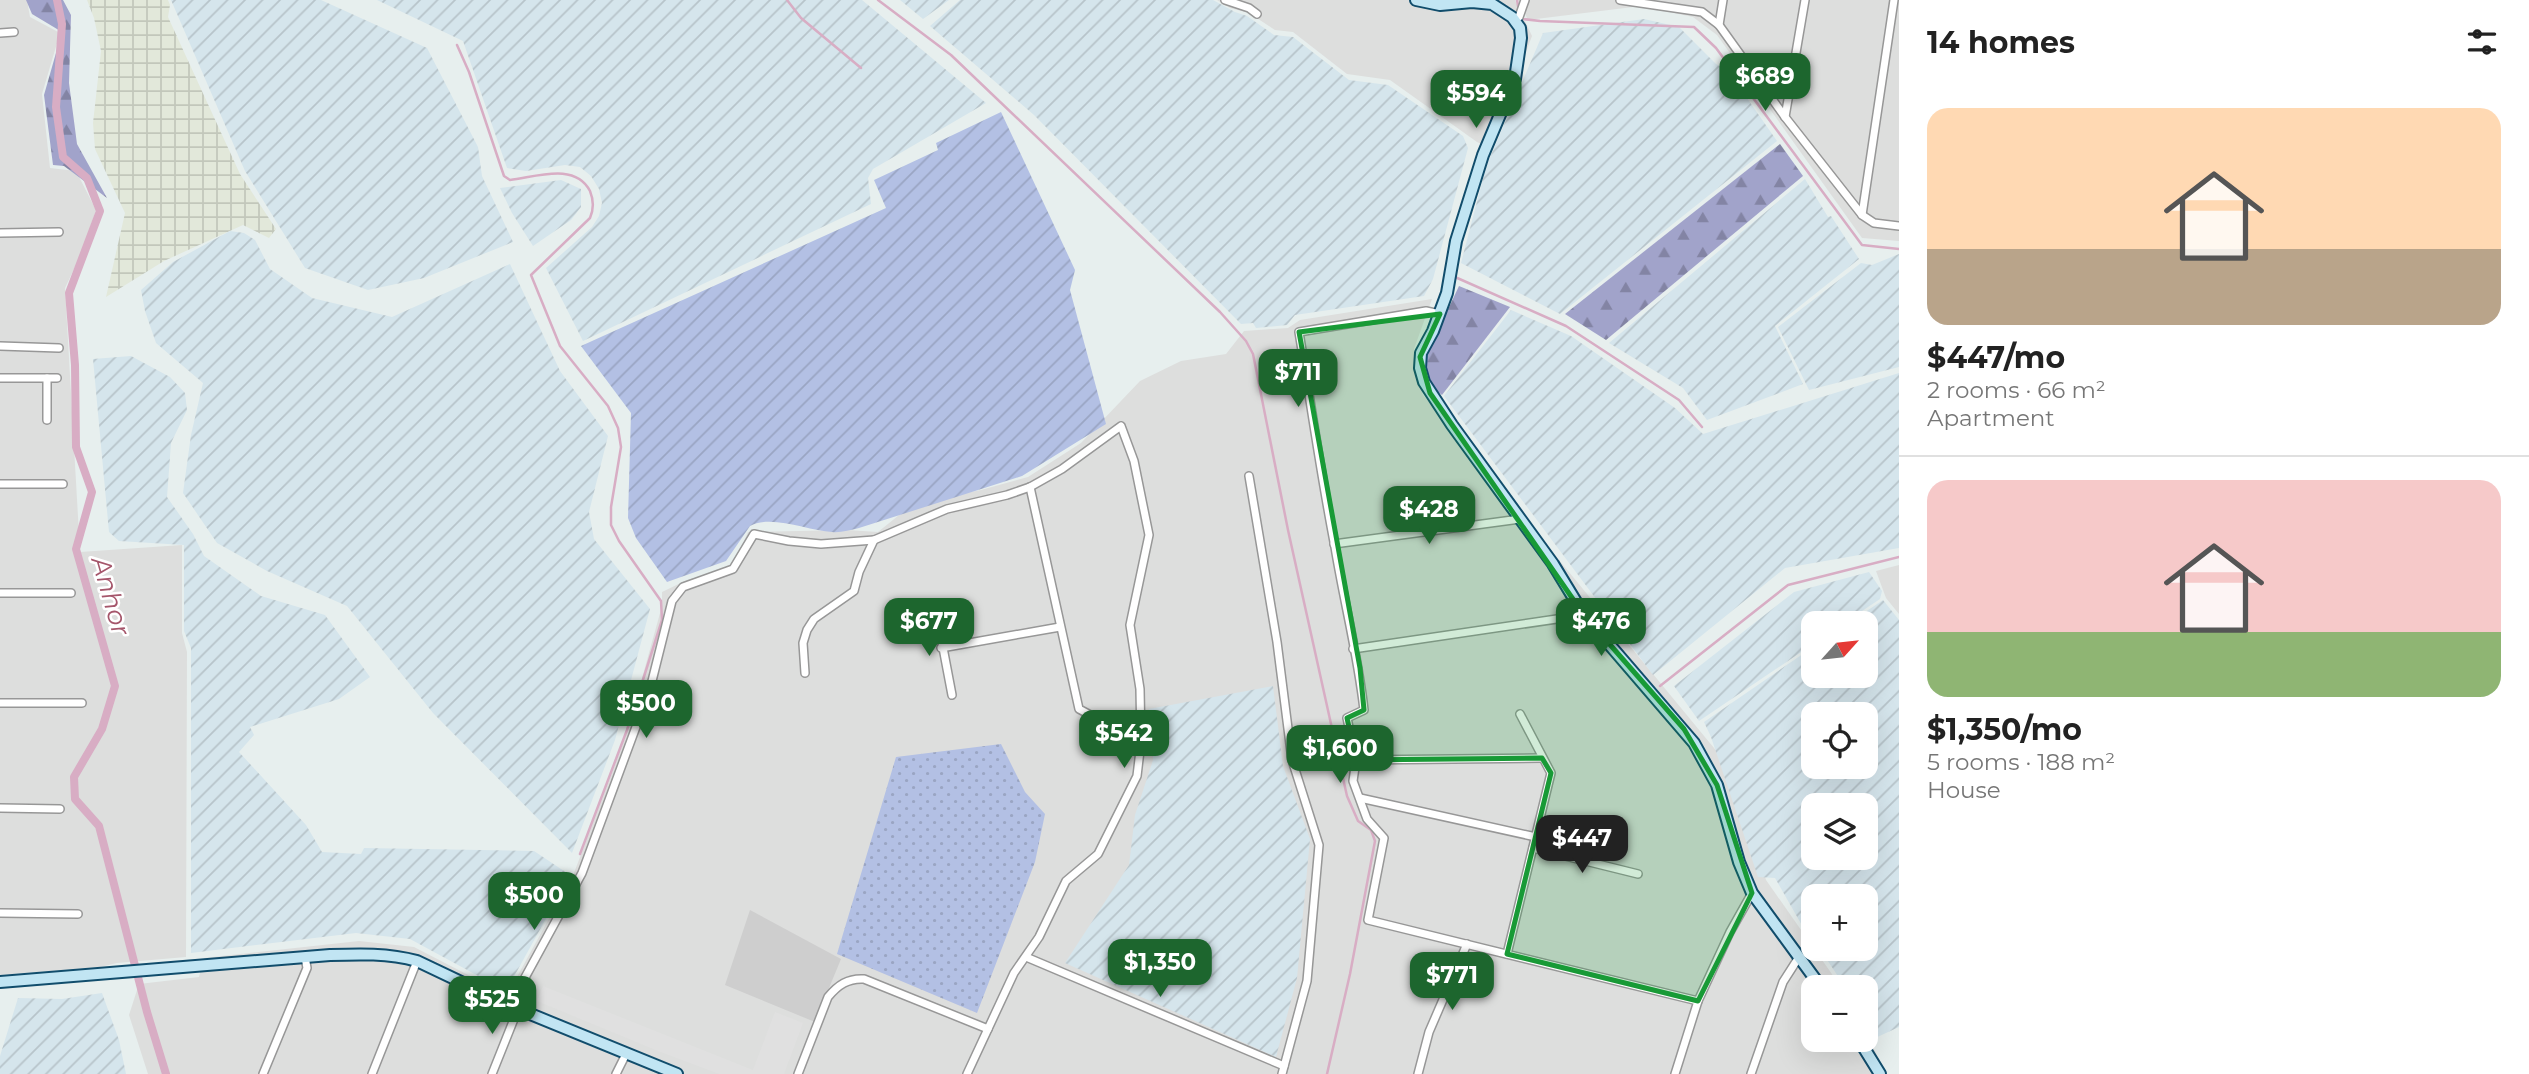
<!DOCTYPE html>
<html lang="en">
<head>
<meta charset="utf-8">
<style>
	:root { --surface:#fff; --page:#f6f6f6; --text:#222; --muted:#767676; --line:#e0e0e0; --accent:#1d662e }
	body { margin:0; font-family:Montserrat,sans-serif; background:var(--page); color:var(--text); height:100vh; display:flex; flex-direction:column; font-size:26px; white-space:nowrap }
	* { box-sizing:border-box; margin:0 }
	p { font-size:23px; color:var(--muted) }
	.icon { flex:none; width:38px; height:38px; fill:none; stroke:currentColor; stroke-width:2; stroke-linecap:round; stroke-linejoin:round }
	.map { position:relative; flex:1; overflow:hidden }
	.side { display:flex; flex-direction:column; background:var(--surface); width:630px }
	.side>* { flex:none }
	.needle { width:46px; rotate:63deg }
	.fabs { position:absolute; left:1801px; top:611px; display:grid; gap:14px }
	.fabs a { display:grid; place-items:center; width:77px; height:77px; border-radius:14px; background:var(--surface); box-shadow:0 7px 28px #0002; font-size:35px }
	.price { position:absolute; translate:-50% -60px; padding:0 16px; border-radius:14px; background:var(--accent); color:#fff; font-size:23px; line-height:46px; filter:drop-shadow(0 2px 4px #0008) }
	.price::after { content:''; position:absolute; left:50%; top:42px; width:21px; height:16px; margin-left:-10px; background:inherit; clip-path:polygon(0 0,100% 0,50% 100%) }
	.price.current { background:#222; color:#fff }
	ul { padding:0; list-style:none }
	li { display:grid; align-content:center; gap:14px; height:371px; padding:0 28px }
	li+li { border-top:2px solid var(--line) }
	li span { display:grid; place-items:center; height:217px; border-radius:21px; color:#555 }
	li>.icon { margin-inline-start:auto }
	span .icon { width:126px; height:126px; fill:#fffc; stroke-width:1 }
	li b { font-size:30px }
	h2 { display:flex; justify-content:space-between; align-items:center; height:84px; padding:0 28px; font-size:30px }
	main { display:flex; flex:1; min-height:0 }
	.map>svg:first-child { display:block }
	.residential { fill:#dddedd }
	.industrial { fill:url(#industrial-grid) }
	.religious { fill:#cecece }
	.farmland { fill:url(#farmland-furrows); fill-rule:evenodd }
	.grass { fill:url(#grass-dots) }
	.forest { fill:url(#forest-firs) }
	.garden { fill:url(#garden-furrows) }
	.parking { fill:#e0e0e0 }
	.lines { fill:none; stroke-linecap:round; stroke-linejoin:round }
	.stream { stroke:#d8adc4; stroke-width:2.5 }
	.canal { stroke:#d8adc4; stroke-width:8 }
	.street-casing { stroke:#979797; stroke-width:10 }
	.secondary-casing { stroke:#114d6c; stroke-width:14 }
	.street { stroke:#fff; stroke-width:7 }
	.secondary { stroke:#c1e5f3; stroke-width:10 }
	.marked { fill:#189a36; fill-opacity:0.2; stroke:#189a36; stroke-width:5; stroke-linejoin:round }
	.labels { text-anchor:middle; stroke-width:5; stroke-linejoin:round; paint-order:stroke }
	.water-label { font-size:26px; font-style:italic; fill:#a5566b; stroke:#fff }
</style>
</head>
<body>
<main>
<div class="map">
<svg width="1899" height="1074" viewBox="0 0 1899 1074">
	<defs>
		<pattern id="industrial-grid" width="8" height="8" patternUnits="userSpaceOnUse" patternTransform="scale(1.75)"><rect width="8" height="8" fill="#e2e8da"/><path d="M0 4h8M4 0v8" fill="none" stroke="#c2c7bb"/></pattern>
		<pattern id="farmland-furrows" width="10" height="10" patternUnits="userSpaceOnUse" patternTransform="scale(1.75)"><rect width="10" height="10" fill="#d5e5ec"/><path d="M-1 1l2-2M0 10L10 0M9 11l2-2" fill="none" stroke="#b7c4ca"/></pattern>
		<pattern id="grass-dots" width="8" height="8" patternUnits="userSpaceOnUse" patternTransform="scale(1.75)"><rect width="8" height="8" fill="#b3c0e4"/><path d="M2 2h.1M6 6h.1" fill="none" stroke="#9aa5c3" stroke-width="1.8" stroke-linecap="round"/></pattern>
		<pattern id="forest-firs" width="22" height="20" patternUnits="userSpaceOnUse" patternTransform="scale(1.75)"><rect width="22" height="20" fill="#a1a3ca"/><path d="M5 1l3.5 6h-7zM16 11l3.5 6h-7z" fill="#8384a4"/></pattern>
		<pattern id="garden-furrows" width="10" height="10" patternUnits="userSpaceOnUse" patternTransform="scale(1.75)"><rect width="10" height="10" fill="#b3c0e4"/><path d="M-1 1l2-2M0 10L10 0M9 11l2-2" fill="none" stroke="#9aa5c3"/></pattern>
	</defs>
	<rect width="100%" height="100%" fill="#e7efee"/>
	<!-- residential -->
	<g class="residential">
		<path d="M0,0H27L30,17L60,33L42,94L50,168L76,171L96,210L81,254L65,288L80,552L182,545V633L187,652L186,957L117,963L100,967L0,975Z"/>
		<path d="M1217,0H1515L1532,36L1490,148L1477,142L1390,80L1347,74L1293,32L1275,30L1249,13L1230,8Z"/>
		<path d="M1518,0H1899V241L1862,238L1717,35L1693,17L1641,6L1528,20Z"/>
		<path d="M1432,299L1414,349L1416,375L1423,395L1728,765L1766,880L1841,987H1813V1040H1866V1032L1886,1074H148L129,1015L139,984L199,977L204,958L359,941L414,947L507,995L574,873L626,736L662,606V592L687,580L725,570L733,565L748,532L847,530L878,532L914,503L981,490L1028,477L1081,443L1140,381L1181,361L1226,354L1244,331L1288,328L1300,320Z"/>
		<path d="M1899,565V614L1886,598L1876,571Z"/>
	</g>
	<!-- industrial -->
	<path class="industrial" d="M87,0H168L170,5L168,17L240,174L276,229L269,238L243,225L164,261L106,297L125,213L95,149L93,123L101,51L94,18Z"/>
	<!-- religious -->
	<path class="religious" d="M750,910L841,959L815,1022L725,985Z"/>
	<!-- farmland -->
	<g class="farmland">
		<path d="M171,0H321L427,48L478,147L482,176L513,242L424,278L368,290L305,268L245,171Z"/>
		<path d="M377,0H862L986,103L873,169L868,178L871,204L583,341L546,268L592,227L599,216L602,203L599,189L591,176L580,167L565,165L526,171L507,168L463,41Z"/>
		<path d="M900,0H949L923,19Z"/>
		<path d="M960,0H1213L1235,12L1247,16L1274,35L1293,37L1349,80L1388,85L1463,136L1468,148L1433,279L1424,296L1295,315L1287,325L1256,328L1253,323L1241,324L1034,115L930,26Z"/>
		<path d="M1644,19L1679,27L1716,64L1728,71L1777,141L1560,314L1461,263L1486,167L1543,33Z"/>
		<path d="M1805,179L1828,217L1831,216L1859,259L1775,326L1803,384L1707,420L1683,388L1609,343Z"/>
		<path d="M561,180L581,189V207L571,220L533,246L512,213L500,188Z"/>
		<path d="M230,231L244,233L255,240L270,269L312,298L392,317L510,264L560,371L608,436L589,512L594,539L650,609L615,740L572,853L433,713L347,606L267,571L217,543L183,493L191,435L203,383L156,343L145,311L141,290L173,262Z"/>
		<path d="M1899,254V367L1809,390L1778,327L1861,263L1872,265Z"/>
		<path d="M1511,310L1571,336L1675,408L1703,434L1899,373V548L1785,568L1653,675L1444,396Z"/>
		<path d="M131,356L170,377L185,393L187,410L171,443L167,497L193,534L204,556L261,596L325,615L370,677L339,699L250,727L254,735L239,752L306,825L322,852L361,854L364,848L534,851L570,875L506,991L410,939L356,933L191,953V648L184,631V545L119,541L109,532L93,359Z"/>
		<path d="M1869,572L1882,591L1880,599L1844,623H1813V644L1699,721L1674,686L1794,592Z"/>
		<path d="M1883,600L1899,620V1027L1873,1039L1866,1021V987H1845L1820,949L1866,948V896H1813V941L1808,936L1775,878L1758,877L1711,737L1704,722L1813,647V676H1866V623H1849ZM1813,714H1866V766H1813ZM1813,805H1866V858H1813Z"/>
		<path d="M1273,686L1283,766L1310,839L1297,978L1276,1057L1065,963L1129,865L1135,815L1153,760L1149,709Z"/>
		<path d="M102,993L119,1040L126,1074H0V1056L18,998L62,999Z"/>
	</g>
	<!-- grass -->
	<path class="grass" d="M1001,744L1025,792L1045,814L1035,862L977,1013L837,954L896,757Z"/>
	<!-- forest -->
	<g class="forest">
		<path d="M26,0H63L71,15L69,83L77,144L107,198L64,166L53,165L44,95L62,32L32,14Z"/>
		<path d="M1780,144L1803,176L1606,340L1565,314Z"/>
		<path d="M1459,286L1510,307L1442,395L1428,384L1426,356Z"/>
	</g>
	<!-- garden -->
	<path class="garden" d="M1001,112L1075,270L1070,290L1106,424L1022,476L859,528C850,530 840,533 832,532C809,531 771,514 750,526L726,561L667,582L636,538L628,518L631,413L581,346L886,208L874,180L938,150L936,143Z"/>
	<!-- parking -->
	<path class="parking" d="M543,986L753,1070L775,1012L803,1023L784,1074H719L663,1053L537,1001Z"/>
	<g class="lines">
		<!-- stream -->
		<g class="stream">
			<path d="M787,0L801,18L861,68"/>
			<path d="M878,0L951,55L1220,312L1246,341L1253,354L1288,530L1347,796L1358,821L1371,830L1375,841L1350,974L1327,1074"/>
			<path d="M1517,0L1519,11"/>
			<path d="M1522,17L1523,19L1540,21L1694,27L1716,48L1862,245L1899,249"/>
			<path d="M457,45L469,72L504,176L510,180C536,177 575,162 590,191C594,201 594,209 590,218L531,275L560,346L608,406L618,428L621,447L611,507V525L619,541L661,601L662,620L627,730L580,854"/>
			<path d="M1455,277L1566,326L1679,400L1702,427"/>
			<path d="M1660,686L1788,585L1899,557"/>
		</g>
		<!-- canal -->
		<path class="canal" d="M57,0L62,24L56,107L63,157L87,178L100,211L69,293L75,365L76,447L92,492L76,549L115,686L102,729L74,777L75,799L99,826L147,1012L166,1074"/>
		<!-- street casing -->
		<g class="street-casing">
			<g id="street">
				<path d="M1225,0L1249,8L1257,14"/>
				<path d="M1620,0L1702,12L1719,25L1785,117L1862,215L1874,223L1899,226"/>
				<path d="M1515,20L1519,17L1525,0"/>
				<path d="M1719,25L1723,0"/>
				<path d="M0,33L14,32"/>
				<path d="M1785,117L1805,0"/>
				<path d="M1862,215L1894,0"/>
				<path d="M0,233L59,232"/>
				<path d="M1440,314L1426,311L1299,332C1311,404 1321,476 1335,547C1344,602 1358,655 1364,710L1347,718L1356,760L1353,781L1367,819L1384,838L1368,920L1698,1001"/>
				<path d="M0,346L59,348"/>
				<path d="M0,378H57"/>
				<path d="M47,378V420"/>
				<path d="M1249,476L1277,642L1292,760L1319,845L1307,981L1282,1074"/>
				<path d="M0,484H63"/>
				<path d="M1030,487L1079,709L1141,742"/>
				<path d="M1334,544L1520,519"/>
				<path d="M0,593H71"/>
				<path d="M937,616L952,695"/>
				<path d="M941,648L1060,627"/>
				<path d="M1353,649L1584,615"/>
				<path d="M805,673L803,643L807,630L814,619L854,591L859,572L874,540L947,509L1007,495L1030,487L1062,469L1121,426L1134,461L1149,535L1130,625L1140,689L1141,742L1137,776L1098,854L1066,881L1039,937L1014,973L967,1074"/>
				<path d="M0,703H82"/>
				<path d="M1356,760L1542,758"/>
				<path d="M1360,798L1536,837"/>
				<path d="M0,808L60,809"/>
				<path d="M1533,848L1638,874"/>
				<path d="M0,913L78,914"/>
				<path d="M1507,954L1551,773L1520,714"/>
				<path d="M1026,957L1284,1066"/>
				<path d="M510,1005L582,873L650,689L672,601L683,587L733,569L754,534L789,541L821,544L874,540"/>
				<path d="M263,1074L307,968L305,957"/>
				<path d="M372,1074L417,961"/>
				<path d="M492,1074L518,1009"/>
				<path d="M616,1074L626,1054"/>
				<path d="M798,1074L828,997C838,985 848,978 864,979L988,1029"/>
				<path d="M1418,1074L1429,1032L1467,944"/>
				<path d="M1675,1074L1698,1001L1730,932L1752,893"/>
				<path d="M1751,1074L1783,982L1799,957"/>
			</g>
		</g>
		<!-- secondary casing -->
		<g class="secondary-casing">
			<g id="secondary">
				<path d="M1416,0L1440,5L1472,2L1492,4L1512,17L1520,28L1521,38L1515,79L1483,155L1456,241L1447,293L1433,331L1421,353L1420,368L1424,382L1452,425L1553,564L1584,615L1694,743L1717,785L1739,862L1752,893L1821,987"/>
				<path d="M0,982L330,955C359,954 388,953 417,961L518,1009L677,1074"/>
				<path d="M1859,1040L1880,1074"/>
			</g>
		</g>
		<!-- street -->
		<use href="#street" class="street"/>
		<!-- secondary -->
		<use href="#secondary" class="secondary"/>
	</g>
	<!-- marked area -->
	<path class="marked" d="M1440,314L1420,357L1430,393L1584,615L1684,729L1717,785L1752,893L1698,1001L1507,954L1551,773L1542,758L1356,760L1347,718L1364,710L1360,668L1299,332Z"/>
	<g class="labels">
		<!-- water labels -->
		<g class="water-label">
			<text transform="translate(111 596) rotate(74)" y="9">Anhor</text>
		</g>
	</g>
</svg>
<div class="fabs">
<a><svg class="needle" viewBox="-14 -14 28 28"><path d="M0-13l5 13h-10z" fill="#e53935"/><path d="M0 13l5-13h-10z" fill="#767676"/></svg></a>
<a><svg class="icon" aria-label="locate" viewBox="0 0 24 24"><circle cx="12" cy="12" r="6"/><path d="M12 2v4M12 18v4M2 12h4M18 12h4"/></svg></a>
<a><svg class="icon" aria-label="layers" viewBox="0 0 24 24"><path d="M12 4l9 5-9 5-9-5zM3 14l9 5 9-5"/></svg></a>
<a>+</a>
<a>−</a>
</div>
<b class="price" style="left:1765px;top:113px">$689</b>
<b class="price" style="left:1476px;top:130px">$594</b>
<b class="price" style="left:1298px;top:409px">$711</b>
<b class="price" style="left:1429px;top:546px">$428</b>
<b class="price" style="left:929px;top:658px">$677</b>
<b class="price" style="left:1601px;top:658px">$476</b>
<b class="price" style="left:646px;top:740px">$500</b>
<b class="price" style="left:1124px;top:770px">$542</b>
<b class="price" style="left:1340px;top:785px">$1,600</b>
<b class="price current" style="left:1582px;top:875px">$447</b>
<b class="price" style="left:534px;top:932px">$500</b>
<b class="price" style="left:1160px;top:999px">$1,350</b>
<b class="price" style="left:1452px;top:1012px">$771</b>
<b class="price" style="left:492px;top:1036px">$525</b>
</div>
<section class="side">
<h2>14 homes<svg class="icon" aria-label="filters" viewBox="0 0 24 24"><path d="M4 7h16M4 17h16"/><circle cx="9" cy="7" r="2"/><circle cx="15" cy="17" r="2"/></svg></h2>
<ul>
<li><span style="background:linear-gradient(#ffd9b3 65%,#b9a48a 0)"><svg class="icon" aria-label="home" viewBox="0 0 24 24"><path d="M3 11l9-7 9 7M6 9v11h12V9"/></svg></span><div><b>$447/mo</b><p>2 rooms · 66 m²</p><p>Apartment</p></div></li>
<li><span style="background:linear-gradient(#f6c9c9 70%,#8fb573 0)"><svg class="icon" aria-label="home" viewBox="0 0 24 24"><path d="M3 11l9-7 9 7M6 9v11h12V9"/></svg></span><div><b>$1,350/mo</b><p>5 rooms · 188 m²</p><p>House</p></div></li>
</ul>
</section>
</main>
</body>
</html>
